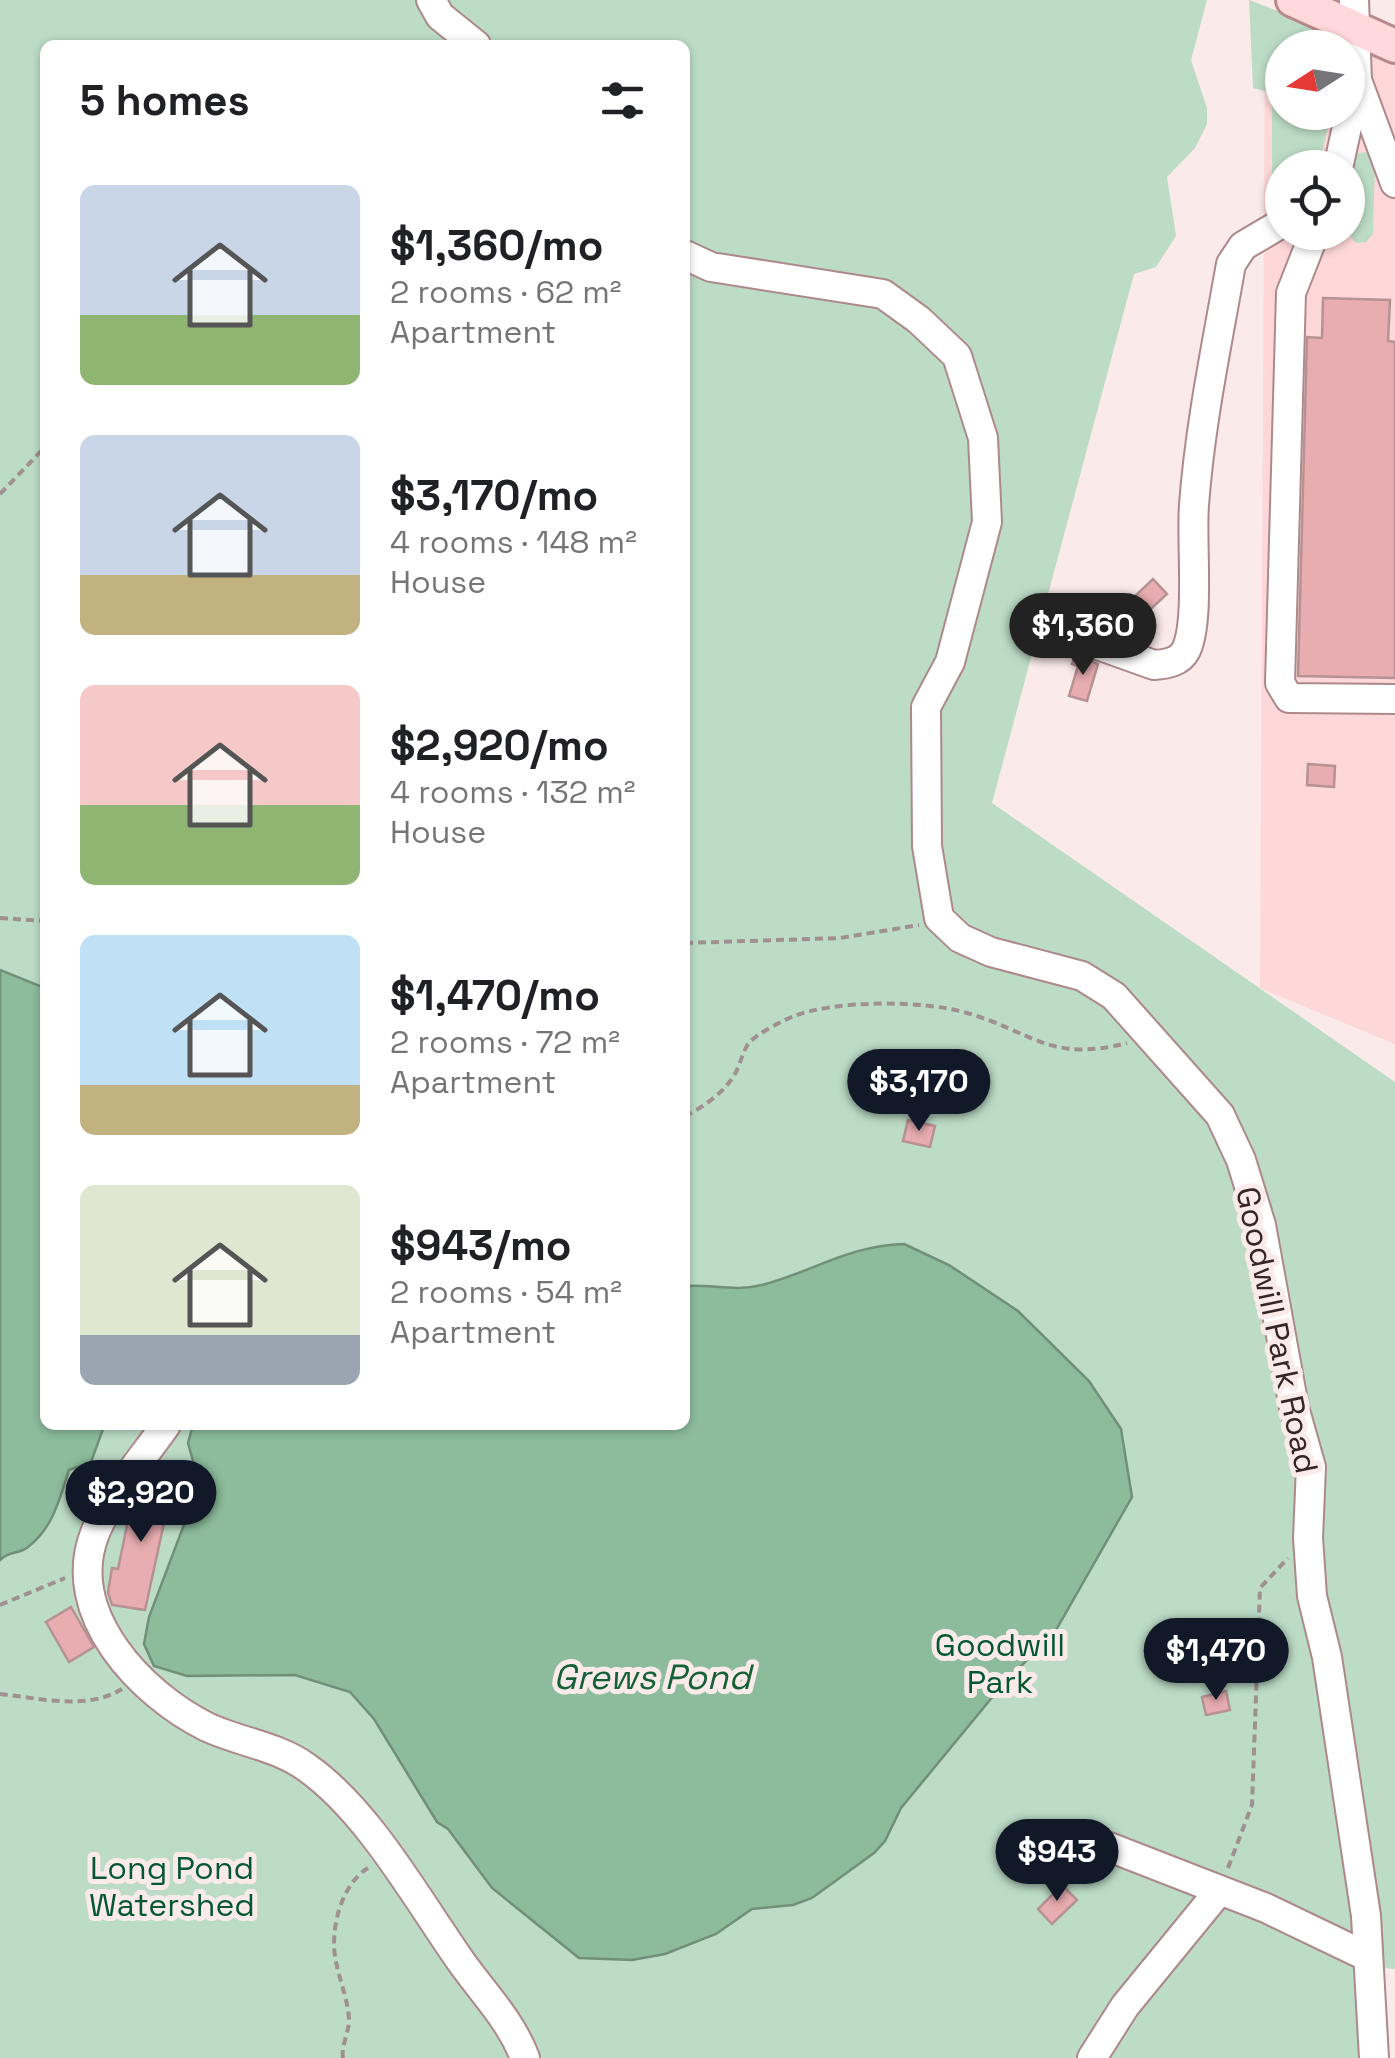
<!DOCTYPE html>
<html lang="en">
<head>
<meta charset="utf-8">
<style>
	:root { --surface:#fff; --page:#f6f6f6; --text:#202124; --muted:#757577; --accent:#111827 }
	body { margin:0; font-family:"Space Grotesk",sans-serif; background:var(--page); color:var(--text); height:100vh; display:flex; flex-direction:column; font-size:38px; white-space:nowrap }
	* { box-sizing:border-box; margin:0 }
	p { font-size:32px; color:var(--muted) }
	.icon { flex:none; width:55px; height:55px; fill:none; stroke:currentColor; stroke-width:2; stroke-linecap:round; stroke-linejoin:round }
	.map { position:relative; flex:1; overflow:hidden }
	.drawer { position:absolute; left:40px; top:40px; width:650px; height:1390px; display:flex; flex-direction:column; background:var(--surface); border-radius:15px; box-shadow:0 2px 8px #0004 }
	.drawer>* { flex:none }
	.needle { width:65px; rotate:258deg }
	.buttons { position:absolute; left:1265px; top:30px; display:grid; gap:20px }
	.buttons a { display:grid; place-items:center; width:100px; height:100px; border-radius:50%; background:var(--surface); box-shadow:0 2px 8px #0004; font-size:50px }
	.price { position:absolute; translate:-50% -85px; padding:0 22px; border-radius:35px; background:var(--accent); color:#fff; font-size:32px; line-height:65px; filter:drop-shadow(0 2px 5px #0008) }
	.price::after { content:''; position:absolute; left:50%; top:60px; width:30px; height:22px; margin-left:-15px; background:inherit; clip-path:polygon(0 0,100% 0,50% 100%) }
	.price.on { background:#222; color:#fff }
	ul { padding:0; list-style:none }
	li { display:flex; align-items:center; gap:30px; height:250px; padding:0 40px }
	li span { display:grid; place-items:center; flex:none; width:280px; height:200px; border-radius:15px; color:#555 }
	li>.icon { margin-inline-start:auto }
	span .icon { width:120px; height:120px; fill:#fffc; stroke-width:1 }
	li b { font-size:42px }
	h2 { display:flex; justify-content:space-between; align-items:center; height:120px; padding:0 40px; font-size:42px }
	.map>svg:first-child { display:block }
	.built { fill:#fed7d8; fill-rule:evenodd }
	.green { fill:#bcdcc6; fill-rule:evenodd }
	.water { fill:#8cbc9b; stroke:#728f78; stroke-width:2.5 }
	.building { fill:#e8adb0; stroke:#b69293; stroke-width:2.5 }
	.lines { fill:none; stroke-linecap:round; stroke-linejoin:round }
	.minor-casing { stroke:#ad898b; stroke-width:32 }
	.major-casing { stroke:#b8898c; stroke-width:38 }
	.path { stroke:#a09091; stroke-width:4; stroke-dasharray:8 5; stroke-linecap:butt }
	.minor { stroke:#fff; stroke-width:28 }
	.major { stroke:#ffd9db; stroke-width:32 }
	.labels { text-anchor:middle; stroke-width:10; stroke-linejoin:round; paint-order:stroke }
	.street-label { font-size:32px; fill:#342526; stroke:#faeaea }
	.park-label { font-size:32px; fill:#045830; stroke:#faeaea }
	.water-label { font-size:35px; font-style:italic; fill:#146137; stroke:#faeaea }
</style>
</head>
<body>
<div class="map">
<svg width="1395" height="2058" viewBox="0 0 1395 2058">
	<rect width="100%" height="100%" fill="#faeaea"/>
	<!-- built -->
	<path class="built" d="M1265,13L1395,62V1044L1260,988ZM1282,48H1348V112H1282ZM1282,168H1348V232H1282Z"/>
	<!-- green -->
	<g class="green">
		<path d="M0,0H1207L1191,60L1207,108V124L1195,148L1167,177L1176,236L1156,267L1134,274L992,803L1395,1082V1969L1382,1968L1388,2058H0ZM45,45H685V1425H45Z"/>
		<path d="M1249,0L1319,27L1328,32L1334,47L1282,48V112L1332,113L1318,167L1282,168V213L1272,222V93L1253,88Z"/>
		<path d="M1366,152L1375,163L1373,234L1366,242L1356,243L1348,233L1350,164L1354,154Z"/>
	</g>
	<!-- water -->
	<g class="water">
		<path d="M0,970L45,988V1425H109L103,1429L91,1462L69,1470C60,1498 53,1528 28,1547C18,1555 10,1550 0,1560Z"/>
		<path d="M904,1244L949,1265L1018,1311L1089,1381L1121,1429L1132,1497L1056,1630L999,1689L901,1808L885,1841L874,1853L812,1898L793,1905L752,1909L716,1934L665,1954L632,1960L579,1958L492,1888L448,1829L437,1822L374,1719L350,1692L295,1675L187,1676L154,1666L144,1644L149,1617L193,1501L195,1468L188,1443L193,1425H685V1286C712,1284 735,1292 762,1285C815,1271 847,1246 904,1244Z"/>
	</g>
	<!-- building -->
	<g class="building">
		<path d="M1323,298L1390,300L1388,341L1395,342V678L1298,676L1307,337L1322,338Z"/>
		<path d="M1153,579L1167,594L1128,630L1114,616Z"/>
		<path d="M1075,655L1098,664L1087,701L1069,696L1078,666L1072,664Z"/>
		<path d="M1308,764L1335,766L1334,787L1307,785Z"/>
		<path d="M908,1120L935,1126L930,1147L903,1141Z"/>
		<path d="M158,1473L174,1477L145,1610L112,1605L108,1592L112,1568L118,1569L132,1501L146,1482L156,1484Z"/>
		<path d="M71,1607L94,1647L69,1662L46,1622Z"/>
		<path d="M1226,1691L1230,1710L1206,1715L1202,1697Z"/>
		<path d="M1062,1885L1077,1900L1052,1924L1038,1909Z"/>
	</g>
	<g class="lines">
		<!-- minor casing -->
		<g class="minor-casing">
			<g id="minor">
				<path d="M431,0L440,16L476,45"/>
				<path d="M1354,0L1357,80L1395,183"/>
				<path d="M1338,168L1357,81"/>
				<path d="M1315,232L1291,293L1280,683L1289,698L1395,699"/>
				<path d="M685,255L711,267L883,294L919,320L957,356L983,438L987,522L950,662L926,707L927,846L939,918L960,938L991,952L1082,976L1114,996L1220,1115L1241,1160L1261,1225L1294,1407L1311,1467L1308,1538L1312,1596L1327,1657L1366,1916L1374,2058"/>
				<path d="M1053,629L1154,665C1167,664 1180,662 1186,650C1200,621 1191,541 1194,505C1200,424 1217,344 1231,264L1243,246L1282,223"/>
				<path d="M166,1425C142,1459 111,1494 95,1533C63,1614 142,1695 207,1727C239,1742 277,1746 306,1767C369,1811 418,1901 462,1963C485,1995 511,2021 525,2058"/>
				<path d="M1109,1847L1266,1908L1368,1957"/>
				<path d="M1092,2058L1125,2006L1219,1891"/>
			</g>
		</g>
		<!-- major casing -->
		<g class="major-casing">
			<path id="major" d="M1293,0L1395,46"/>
		</g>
		<!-- path -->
		<g class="path">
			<path d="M0,494L45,447"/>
			<path d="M0,918L45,921"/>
			<path d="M685,943L840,938L919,925"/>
			<path d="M685,1116C704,1107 726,1091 736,1072C740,1064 743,1052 748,1044C756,1034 782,1021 794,1016C836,1000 924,1000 967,1013C1033,1032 1050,1063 1127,1043"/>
			<path d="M0,1605L65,1578"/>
			<path d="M0,1694C40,1698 86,1711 122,1689"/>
			<path d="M1228,1868L1252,1805L1260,1588L1288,1558"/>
			<path d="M343,2058C341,2045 349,2033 349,2020C348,2000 341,1985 337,1966C328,1934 340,1885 368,1868"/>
		</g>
		<!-- minor -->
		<use href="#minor" class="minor"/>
		<!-- major -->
		<use href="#major" class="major"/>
	</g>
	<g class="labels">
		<!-- street labels -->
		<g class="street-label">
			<text transform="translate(1277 1330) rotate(78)" y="11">Goodwill Park Road</text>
		</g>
		<!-- park labels -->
		<g class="park-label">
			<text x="1000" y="1656">Goodwill<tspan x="1000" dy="37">Park</tspan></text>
			<text x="172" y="1879">Long Pond<tspan x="172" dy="37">Watershed</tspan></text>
		</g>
		<!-- water labels -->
		<g class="water-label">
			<text x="652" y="1689">Grews Pond</text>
		</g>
	</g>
</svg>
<div class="buttons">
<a><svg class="needle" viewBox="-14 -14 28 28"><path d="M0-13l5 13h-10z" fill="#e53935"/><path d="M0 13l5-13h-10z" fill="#757577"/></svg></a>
<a><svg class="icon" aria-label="locate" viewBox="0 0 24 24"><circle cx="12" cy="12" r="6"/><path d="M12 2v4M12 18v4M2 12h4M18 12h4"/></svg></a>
</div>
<b class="price on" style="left:1083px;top:678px">$1,360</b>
<b class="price" style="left:919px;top:1134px">$3,170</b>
<b class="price" style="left:141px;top:1545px">$2,920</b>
<b class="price" style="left:1216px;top:1703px">$1,470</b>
<b class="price" style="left:1057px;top:1904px">$943</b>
<section class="drawer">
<h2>5 homes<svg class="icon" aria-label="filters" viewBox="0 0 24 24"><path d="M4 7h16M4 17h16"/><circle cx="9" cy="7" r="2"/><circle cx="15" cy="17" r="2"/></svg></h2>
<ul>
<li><span style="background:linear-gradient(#c9d6e8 65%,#8fb573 0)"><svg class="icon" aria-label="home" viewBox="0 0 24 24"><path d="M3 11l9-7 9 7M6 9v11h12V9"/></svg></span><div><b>$1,360/mo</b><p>2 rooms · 62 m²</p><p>Apartment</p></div></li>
<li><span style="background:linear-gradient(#c9d6e8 70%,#c2b280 0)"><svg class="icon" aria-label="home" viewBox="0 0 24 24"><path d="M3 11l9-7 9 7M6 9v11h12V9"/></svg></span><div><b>$3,170/mo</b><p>4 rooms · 148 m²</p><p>House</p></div></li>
<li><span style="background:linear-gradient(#f6c9c9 60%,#8fb573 0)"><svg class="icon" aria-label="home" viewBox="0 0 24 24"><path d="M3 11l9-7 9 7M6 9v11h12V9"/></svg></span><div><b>$2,920/mo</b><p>4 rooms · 132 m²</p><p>House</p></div></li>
<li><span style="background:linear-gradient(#bfe0f5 75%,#c2b280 0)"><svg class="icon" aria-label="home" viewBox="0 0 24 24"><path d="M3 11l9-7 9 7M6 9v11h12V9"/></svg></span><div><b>$1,470/mo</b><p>2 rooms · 72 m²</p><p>Apartment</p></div></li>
<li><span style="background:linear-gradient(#dfe7d0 75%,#9aa5b1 0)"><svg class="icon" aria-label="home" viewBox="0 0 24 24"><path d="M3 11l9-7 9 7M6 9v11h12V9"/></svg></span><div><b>$943/mo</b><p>2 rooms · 54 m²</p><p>Apartment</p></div></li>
</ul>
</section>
</div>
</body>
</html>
